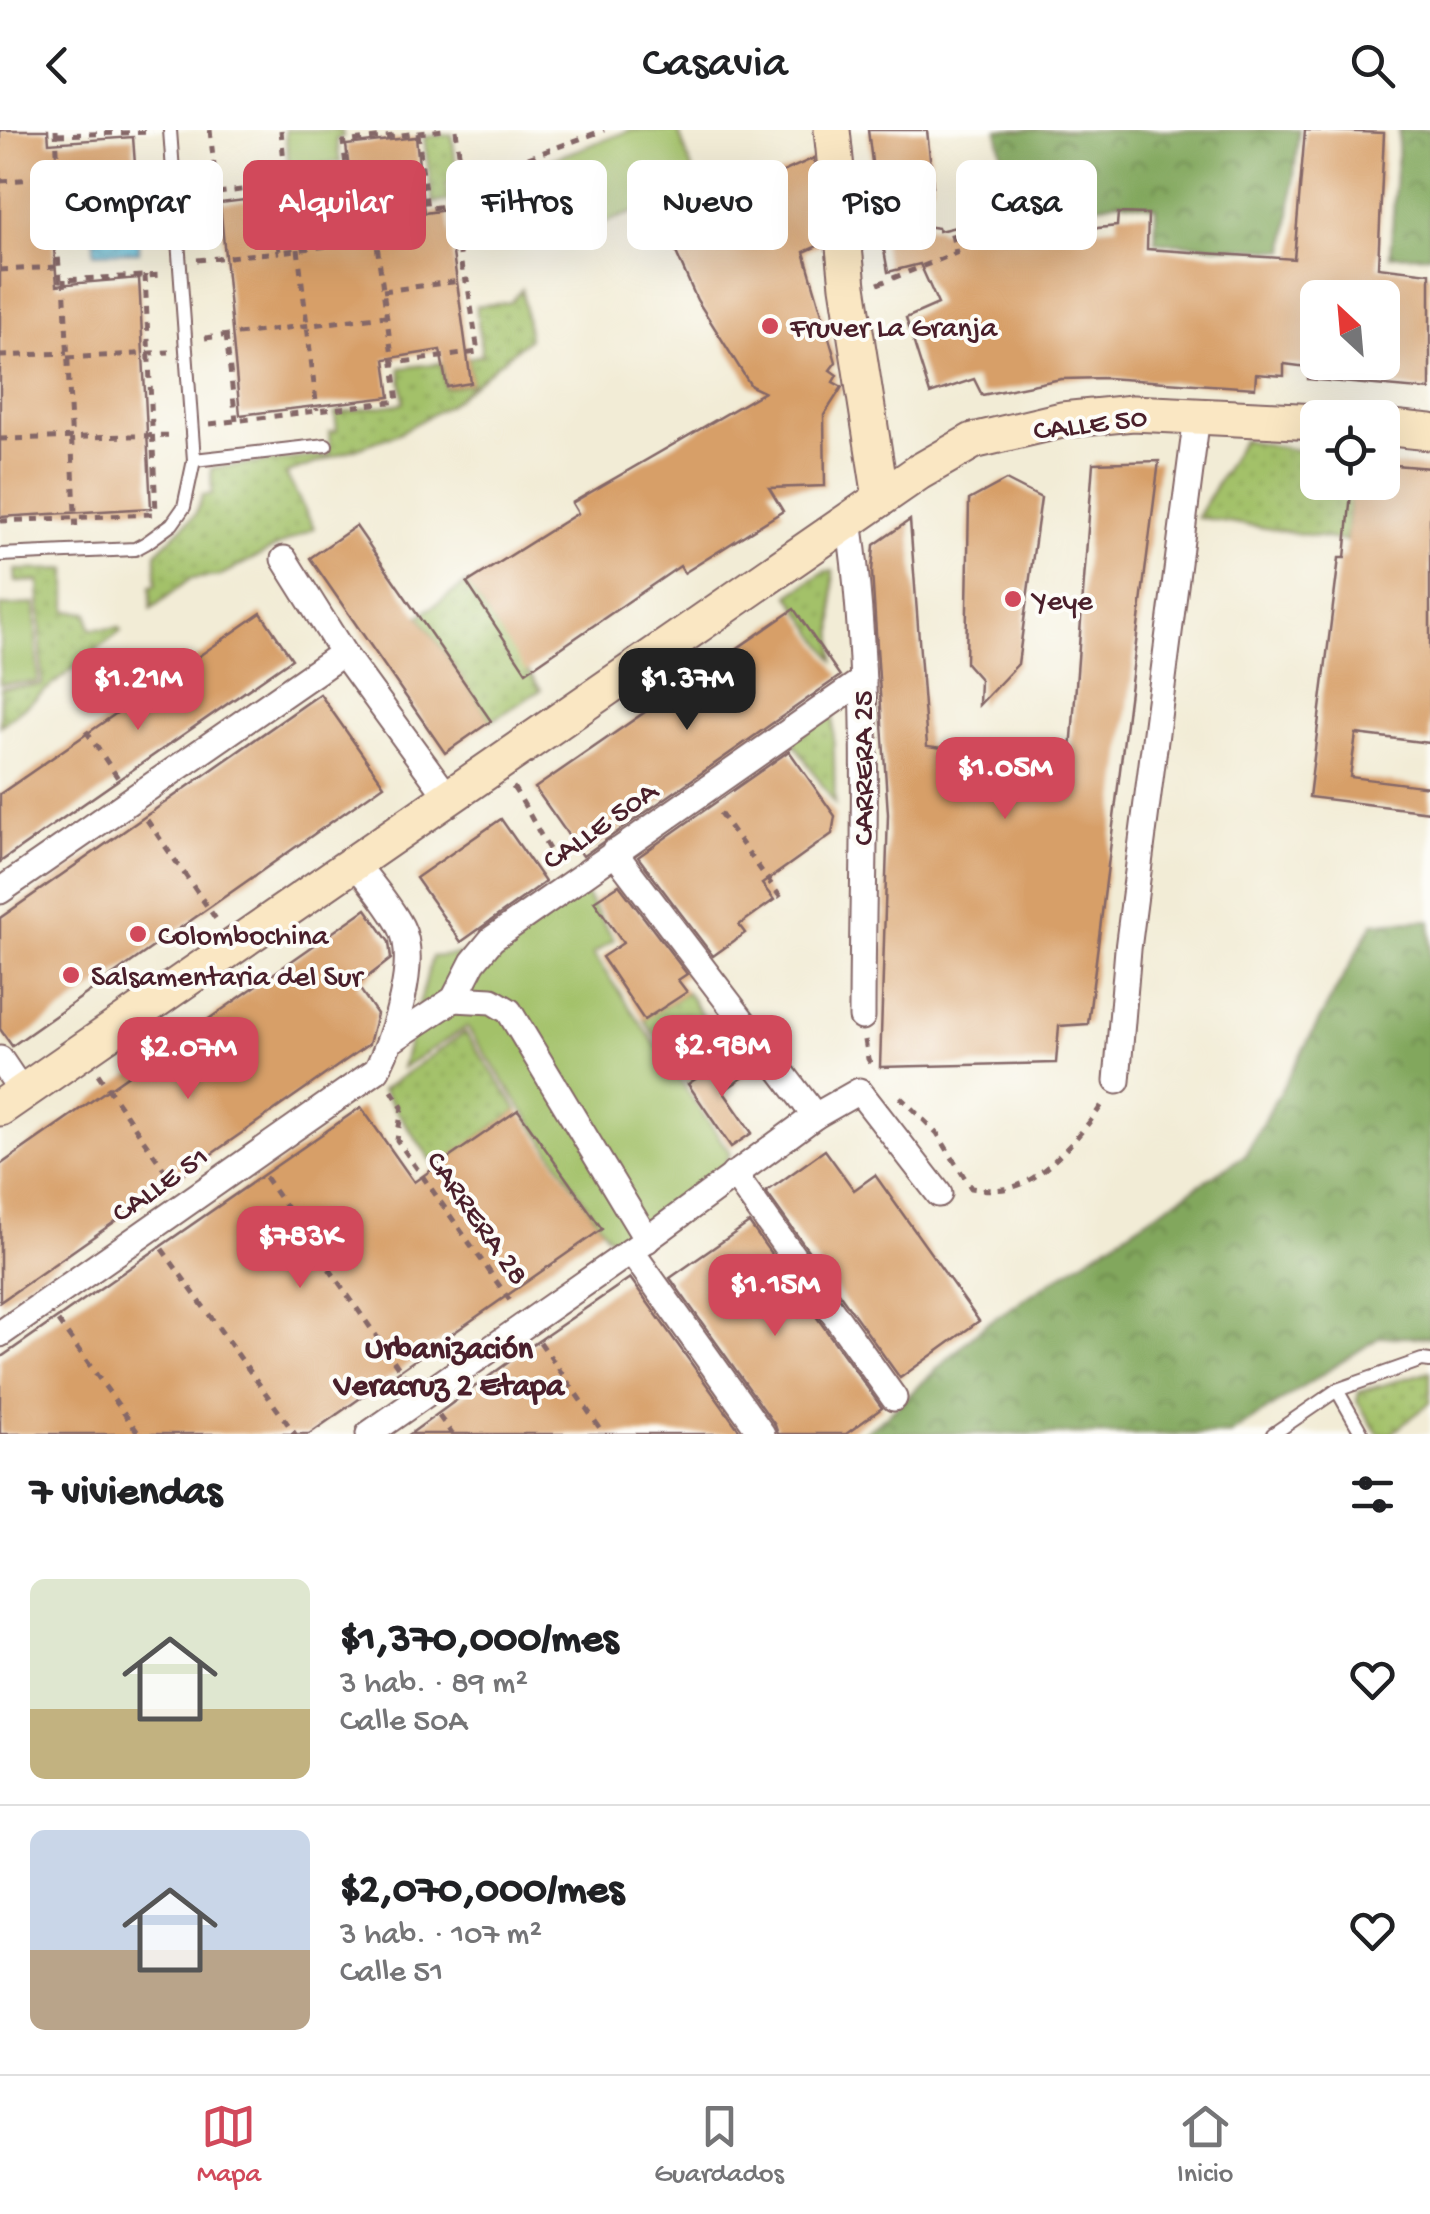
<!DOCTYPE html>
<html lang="es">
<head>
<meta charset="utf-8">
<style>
	:root { --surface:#fff; --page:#f2f2f2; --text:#202124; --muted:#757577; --line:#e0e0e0; --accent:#d1495b }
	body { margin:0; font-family:"Gochi Hand",sans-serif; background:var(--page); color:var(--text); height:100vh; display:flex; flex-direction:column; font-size:38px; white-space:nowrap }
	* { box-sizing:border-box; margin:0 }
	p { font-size:32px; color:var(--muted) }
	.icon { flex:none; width:55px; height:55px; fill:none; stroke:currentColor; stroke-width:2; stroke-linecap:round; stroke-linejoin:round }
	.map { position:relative; height:1304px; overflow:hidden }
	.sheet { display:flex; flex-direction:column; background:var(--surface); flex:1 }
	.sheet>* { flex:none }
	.guide { position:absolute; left:30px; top:30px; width:1370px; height:90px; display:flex; gap:20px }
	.needle { width:65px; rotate:334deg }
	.controls { position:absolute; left:1300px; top:150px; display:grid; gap:20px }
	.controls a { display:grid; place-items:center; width:100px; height:100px; border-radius:15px; background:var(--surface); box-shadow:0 10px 40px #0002; font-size:50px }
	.price { position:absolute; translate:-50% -85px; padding:0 22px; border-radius:20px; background:var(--accent); color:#fff; font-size:32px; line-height:65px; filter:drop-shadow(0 2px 5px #0008) }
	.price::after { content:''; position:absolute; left:50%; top:60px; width:30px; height:22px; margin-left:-15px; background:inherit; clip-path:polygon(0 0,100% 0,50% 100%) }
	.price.active { background:#222; color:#fff }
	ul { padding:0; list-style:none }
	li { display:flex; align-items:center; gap:30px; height:250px; padding:0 30px }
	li+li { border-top:2px solid var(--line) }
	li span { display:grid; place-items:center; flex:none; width:280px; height:200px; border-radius:15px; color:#555 }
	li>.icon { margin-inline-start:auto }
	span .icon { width:120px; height:120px; fill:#fffc; stroke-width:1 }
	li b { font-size:42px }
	h2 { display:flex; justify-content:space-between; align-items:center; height:120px; padding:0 30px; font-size:42px }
	.pill { padding:0 35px; border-radius:15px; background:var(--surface); box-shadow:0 10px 40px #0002; font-size:35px; line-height:90px }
	.pill.active { background:var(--accent); color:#fff }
	header { display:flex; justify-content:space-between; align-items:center; height:130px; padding:0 30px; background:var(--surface); font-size:45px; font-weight:600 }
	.dock { display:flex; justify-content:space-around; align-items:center; height:140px; border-top:2px solid var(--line); background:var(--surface); font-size:28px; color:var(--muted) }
	.dock a { display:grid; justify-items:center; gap:5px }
	.dock .active { color:var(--accent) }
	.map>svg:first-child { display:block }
	.grass { fill:url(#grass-dots); stroke:#76704a; stroke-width:2.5 }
	.forest { fill:url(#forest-crowns); stroke:#666344; stroke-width:2.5 }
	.park { fill:#a3c169; stroke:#76704a; stroke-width:2.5 }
	.water { fill:url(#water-waves); stroke:#546f84; stroke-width:2.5 }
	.building { fill:#d79f67; fill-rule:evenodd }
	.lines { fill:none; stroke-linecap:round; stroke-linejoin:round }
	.lane-casing { stroke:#856767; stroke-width:16 }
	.street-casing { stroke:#856767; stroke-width:29 }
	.secondary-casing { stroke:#856767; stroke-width:39 }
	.path { stroke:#856767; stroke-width:5; stroke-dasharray:8 8; stroke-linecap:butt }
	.lane { stroke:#fff; stroke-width:12 }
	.street { stroke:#fff; stroke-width:25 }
	.secondary { stroke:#fae7c3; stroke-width:35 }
	.poi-dot { fill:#d1495b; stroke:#fdfcf7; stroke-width:4 }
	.labels { text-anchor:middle; stroke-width:8; stroke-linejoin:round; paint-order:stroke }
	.poi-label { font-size:30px; fill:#4a1f2b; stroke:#fdfcf7; text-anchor:start }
	.street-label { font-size:30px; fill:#4a1f2b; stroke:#fdfcf7 }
	.neighbourhood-label { font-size:32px; font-weight:bold; fill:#4a1f2b; stroke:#fdfcf7 }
</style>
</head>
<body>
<header><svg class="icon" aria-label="back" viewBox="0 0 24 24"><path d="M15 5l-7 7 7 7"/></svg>Casavia<svg class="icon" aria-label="search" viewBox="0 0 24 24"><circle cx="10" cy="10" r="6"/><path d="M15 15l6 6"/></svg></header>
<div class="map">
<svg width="1430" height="1304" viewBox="0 0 1430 1304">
	<defs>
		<pattern id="grass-dots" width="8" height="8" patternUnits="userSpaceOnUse" patternTransform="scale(2.5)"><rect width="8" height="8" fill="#a3c169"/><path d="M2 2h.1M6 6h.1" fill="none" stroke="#8ea55b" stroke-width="1.8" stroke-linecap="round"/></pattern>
		<pattern id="forest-crowns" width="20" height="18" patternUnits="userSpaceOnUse" patternTransform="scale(2.5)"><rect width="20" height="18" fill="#82a75d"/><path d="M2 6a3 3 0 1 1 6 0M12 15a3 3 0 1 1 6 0" fill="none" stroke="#6c874d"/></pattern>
		<pattern id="water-waves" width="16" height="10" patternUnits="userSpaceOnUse" patternTransform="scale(2.5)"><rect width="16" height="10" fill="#5ebfdc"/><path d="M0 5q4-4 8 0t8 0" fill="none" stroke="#509bb3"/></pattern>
	</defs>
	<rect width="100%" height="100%" fill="#fdfcf7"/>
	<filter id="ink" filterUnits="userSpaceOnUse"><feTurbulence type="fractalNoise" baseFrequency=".01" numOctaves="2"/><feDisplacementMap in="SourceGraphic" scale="20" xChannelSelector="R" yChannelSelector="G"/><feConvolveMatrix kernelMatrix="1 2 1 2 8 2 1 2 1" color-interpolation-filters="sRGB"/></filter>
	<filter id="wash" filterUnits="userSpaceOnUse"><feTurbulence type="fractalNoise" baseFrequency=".0048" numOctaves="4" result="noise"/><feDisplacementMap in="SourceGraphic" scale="40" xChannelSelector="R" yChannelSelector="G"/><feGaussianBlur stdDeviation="2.25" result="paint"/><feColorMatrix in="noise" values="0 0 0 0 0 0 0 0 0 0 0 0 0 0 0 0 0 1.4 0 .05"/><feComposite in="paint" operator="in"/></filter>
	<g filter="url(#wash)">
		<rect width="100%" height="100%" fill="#f2ecd6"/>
		<!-- grass -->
		<g class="grass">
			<path d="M452,4L458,51L446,53L449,71L433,73L424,7Z"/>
			<path d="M522,159L529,208L450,274L399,303L286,344L314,398L219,446L190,449L151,479V456L156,455V423L195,385L203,365L212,364L211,338L330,325L329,302L337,301L335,283L404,273L400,238L441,233L445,258L471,254L468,228L482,225L476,176L511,172Z"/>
			<path d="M1243,310L1317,324L1318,352L1352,353L1346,411L1197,387Z"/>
			<path d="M67,439V481L88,483L90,499L120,498L121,501L0,596L1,558L42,555L39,451L16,452L15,440Z"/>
			<path d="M825,441H833L834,530L789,465Z"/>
			<path d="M467,453L541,560L491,591L419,486Z"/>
			<path d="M833,583L835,674L791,609Z"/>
			<path d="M687,862L730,926L688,954L644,890Z"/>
			<path d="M465,902L518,980L436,1037L382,960Z"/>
			<path d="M1430,1241V1273L1391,1304H1378L1357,1271L1359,1262Z"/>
		</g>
		<!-- forest -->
		<g class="forest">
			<path d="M997,0H1299L1286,121L1155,112L1156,77L1119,71L1037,91L1011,67Z"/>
			<path d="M1399,0H1430V125L1390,126Z"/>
			<path d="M1430,790V1207H1380L1230,1304H862L891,1282L983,1196L1245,1025L1373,793Z"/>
		</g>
		<!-- park -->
		<g class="park">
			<path d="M285,0H342L343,7L336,9L340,32L289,38Z"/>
			<path d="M631,0H678L699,59L576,103L549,30Z"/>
			<path d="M35,474L38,552L0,554V476Z"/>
			<path d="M561,757L585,763L614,810L593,824L730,1023L723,1038L620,1112L607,1105L467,897L402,938L432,827L463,824Z"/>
		</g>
		<!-- water -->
		<path class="water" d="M94,95H105L106,100H139V122L94,123Z"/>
		<g id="blocks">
			<!-- building -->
			<g class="building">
				<path d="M0,0H48L49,13L133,7L138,76L51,82L57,155L139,148L151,378L0,387Z"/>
				<path d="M868,0H927L933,56L918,58L924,96L938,98L939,101L1006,85V90L1029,91L1028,105L1117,96L1118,83L1148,84L1147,119L1294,129L1305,0L1384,3L1378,137L1430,143V260L1308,249V237L1284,234V246L1256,244L1255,258L1106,248L1061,249L982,265L974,249L930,264L906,188L938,174L920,134L888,142L881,104L876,105L872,73L877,72ZM1318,168H1382V232H1318Z"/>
				<path d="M416,7L424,83L447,80L471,253L447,257L440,220L385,229L390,267L240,285L220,73L277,66L276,56L287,48L349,40L346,15Z"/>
				<path d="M814,28L822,114L804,122L836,232L830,240L837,245L833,252L842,257L824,285L825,356L769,358L783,381L684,443L680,436L526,542L467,453L578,383L572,373L764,262L751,256L697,170L664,95Z"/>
				<path d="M1159,331L1088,894L1059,896L1056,933L880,937L888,684L872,442L874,415L910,390L927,616L1070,634L1093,333Z"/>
				<path d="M1382,334L1430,338V613L1356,604L1350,647L1430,657V682L1309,667L1339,428H1345L1352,352H1382Z"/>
				<path d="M1006,350L1041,368L1018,534L979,575L980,549L966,533L969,370Z"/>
				<path d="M356,396L491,591L445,623L310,428Z"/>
				<path d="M794,479L840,546L583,726L535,658Z"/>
				<path d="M261,483L292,529L0,732V664Z"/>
				<path d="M320,564L384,655L12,916L0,899V788Z"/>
				<path d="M789,621L835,686L832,704L762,754L774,770L739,795L745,803L713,826L638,727Z"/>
				<path d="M501,689L545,752L461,812L416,748Z"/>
				<path d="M619,755L687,844L678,850L687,862L644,890L602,827L623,813L594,771Z"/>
				<path d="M366,779L389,812L391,829L357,855L377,884L369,914L0,1172V1035Z"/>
				<path d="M730,926L744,947L723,961L752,1003L731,1017L688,954Z"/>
				<path d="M361,977L414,1052L518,980L602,1099L309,1304H0V1228Z"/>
				<path d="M825,1020L854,1060L875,1045L979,1191L900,1248L766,1062Z"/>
				<path d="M749,1093L882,1278L846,1304H778L775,1295L670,1148Z"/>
				<path d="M630,1148L742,1304H410L528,1218Z"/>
			</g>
		</g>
	</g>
	<g filter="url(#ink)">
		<use href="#blocks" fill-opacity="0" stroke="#856767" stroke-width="2.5"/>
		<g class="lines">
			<!-- lane casing -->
			<g class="lane-casing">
				<g id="lane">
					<path d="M194,330L326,315"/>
					<path d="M0,425L135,419L146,413L172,394L184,377L194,330L170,0"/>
					<path d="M1337,1260L1362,1304"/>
					<path d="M1273,1304L1337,1260L1422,1230L1430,1231"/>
				</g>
			</g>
			<!-- street casing -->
			<g class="street-casing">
				<g id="street">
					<path d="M849,390C873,554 862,722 862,887"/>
					<path d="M284,429L343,523L447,666"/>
					<path d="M614,722L815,986"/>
					<path d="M0,761L343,523"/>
					<path d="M454,869L492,871L509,881L647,1110"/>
					<path d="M392,910L454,869L473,832L492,809L863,550"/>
					<path d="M0,929L23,963"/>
					<path d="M1117,951L1128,819L1197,286"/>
					<path d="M734,1044L894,1268"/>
					<path d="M631,1121L762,1304"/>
					<path d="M0,1204L377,940C394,905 419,832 401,797C389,774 370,753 355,733"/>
					<path d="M369,1304L631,1121L815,986L859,961L939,1064"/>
				</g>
			</g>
			<!-- secondary casing -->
			<g class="secondary-casing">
				<g id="secondary">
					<path d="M832,0L848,156L881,368"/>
					<path d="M1382,297L1430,302"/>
					<path d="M0,978L919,342L973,311L1062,290L1133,283L1318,292"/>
				</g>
			</g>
			<!-- path -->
			<g class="path">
				<path d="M56,0L60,84"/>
				<path d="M210,0L217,63L272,56L279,122L375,110"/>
				<path d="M281,0L285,43"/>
				<path d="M456,0L463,54L452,56L463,150"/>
				<path d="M418,3L427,79"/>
				<path d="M57,5L153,2"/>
				<path d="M528,28L604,0"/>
				<path d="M0,51L58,48"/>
				<path d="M272,56L285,43L346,37"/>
				<path d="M156,80L55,85L60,150L163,145"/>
				<path d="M353,88L454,75"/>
				<path d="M356,112L343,12L444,0"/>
				<path d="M298,119L317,280"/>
				<path d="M197,130L279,122"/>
				<path d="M0,140L58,137"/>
				<path d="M145,145L156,382"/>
				<path d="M64,149L76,403"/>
				<path d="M878,154L956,123L951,100H1005"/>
				<path d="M383,161L467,150L478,222L394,233"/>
				<path d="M226,205L236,291"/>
				<path d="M205,208L385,186"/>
				<path d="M0,226L67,223"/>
				<path d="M67,228L169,222"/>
				<path d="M210,294L398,271L373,85"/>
				<path d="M0,309L174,305"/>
				<path d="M0,391L152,384"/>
				<path d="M86,601L118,648"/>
				<path d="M513,657C530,682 541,709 558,733"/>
				<path d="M720,683L781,768"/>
				<path d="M147,690L218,792"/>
				<path d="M865,910L868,929L873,937"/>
				<path d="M98,944L172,1051"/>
				<path d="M392,961L402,977L397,1010L513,1175"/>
				<path d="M900,967L937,1003L971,1058C990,1061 1008,1061 1026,1052C1051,1039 1088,997 1103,973"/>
				<path d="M265,1047L405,1247"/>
				<path d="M162,1119L295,1304"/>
				<path d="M58,1191L139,1304"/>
				<path d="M540,1212L604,1304"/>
				<path d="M439,1286L452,1304"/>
			</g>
			<!-- lane -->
			<use href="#lane" class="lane"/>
			<!-- street -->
			<use href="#street" class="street"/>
			<!-- secondary -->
			<use href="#secondary" class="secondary"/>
		</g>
	</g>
	<!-- markers -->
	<g class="poi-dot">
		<circle cx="770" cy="196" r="10"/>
		<circle cx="1013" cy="469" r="10"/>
		<circle cx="138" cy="804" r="10"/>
		<circle cx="71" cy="845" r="10"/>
	</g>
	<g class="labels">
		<!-- poi labels -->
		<g class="poi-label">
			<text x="790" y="206">Fruver La Granja</text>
			<text x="1033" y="479">Yeye</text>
			<text x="158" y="814">Colombochina</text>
			<text x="91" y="855">Salsamentaria del Sur</text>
		</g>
		<!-- street labels -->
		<g class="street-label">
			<text transform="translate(1090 292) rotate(-7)" y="10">CALLE 50</text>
			<text transform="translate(862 638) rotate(-90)" y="10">CARRERA 25</text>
			<text transform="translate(599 694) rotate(-35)" y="10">CALLE 50A</text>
			<text transform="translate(159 1053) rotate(-35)" y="10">CALLE 51</text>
			<text transform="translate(479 1087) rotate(55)" y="10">CARRERA 28</text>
		</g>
		<!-- neighbourhood labels -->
		<g class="neighbourhood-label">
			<text x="449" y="1227">Urbanización<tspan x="449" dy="37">Veracruz 2 Etapa</tspan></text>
		</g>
	</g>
</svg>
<div class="controls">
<a><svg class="needle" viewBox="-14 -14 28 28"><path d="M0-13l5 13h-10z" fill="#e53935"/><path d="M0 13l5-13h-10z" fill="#757577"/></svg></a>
<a><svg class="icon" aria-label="locate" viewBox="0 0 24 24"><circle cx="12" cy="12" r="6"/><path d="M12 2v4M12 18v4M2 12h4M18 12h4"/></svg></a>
</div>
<b class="price" style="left:138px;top:603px">$1.21M</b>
<b class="price active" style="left:687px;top:603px">$1.37M</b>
<b class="price" style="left:1005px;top:692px">$1.05M</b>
<b class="price" style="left:722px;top:970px">$2.98M</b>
<b class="price" style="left:188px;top:972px">$2.07M</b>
<b class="price" style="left:300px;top:1161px">$783K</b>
<b class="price" style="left:775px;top:1209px">$1.15M</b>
<div class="guide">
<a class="pill">Comprar</a>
<a class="pill active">Alquilar</a>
<a class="pill">Filtros</a>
<a class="pill">Nuevo</a>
<a class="pill">Piso</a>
<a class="pill">Casa</a>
</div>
</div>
<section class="sheet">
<h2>7 viviendas<svg class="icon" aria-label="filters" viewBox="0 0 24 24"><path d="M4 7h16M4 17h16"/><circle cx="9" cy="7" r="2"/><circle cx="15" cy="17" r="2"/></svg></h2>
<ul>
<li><span style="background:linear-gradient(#dfe7d0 65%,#c2b280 0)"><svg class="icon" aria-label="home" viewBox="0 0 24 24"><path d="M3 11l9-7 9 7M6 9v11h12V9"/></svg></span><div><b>$1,370,000/mes</b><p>3 hab. · 89 m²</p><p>Calle 50A</p></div><svg class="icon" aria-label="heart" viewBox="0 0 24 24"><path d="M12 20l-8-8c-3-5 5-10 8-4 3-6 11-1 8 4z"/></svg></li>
<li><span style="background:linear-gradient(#c9d6e8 60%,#b9a48a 0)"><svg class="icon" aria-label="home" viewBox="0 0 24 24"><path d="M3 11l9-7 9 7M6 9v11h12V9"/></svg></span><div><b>$2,070,000/mes</b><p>3 hab. · 107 m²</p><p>Calle 51</p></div><svg class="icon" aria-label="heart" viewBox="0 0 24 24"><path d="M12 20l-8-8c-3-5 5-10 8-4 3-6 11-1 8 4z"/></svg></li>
</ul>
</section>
<nav class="dock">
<a class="active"><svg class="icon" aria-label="map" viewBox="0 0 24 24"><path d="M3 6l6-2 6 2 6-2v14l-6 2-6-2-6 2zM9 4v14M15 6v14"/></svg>Mapa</a>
<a><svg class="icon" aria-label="saved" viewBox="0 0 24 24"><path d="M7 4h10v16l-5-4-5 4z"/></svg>Guardados</a>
<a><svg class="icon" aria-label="home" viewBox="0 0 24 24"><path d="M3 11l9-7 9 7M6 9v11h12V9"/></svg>Inicio</a>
</nav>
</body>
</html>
